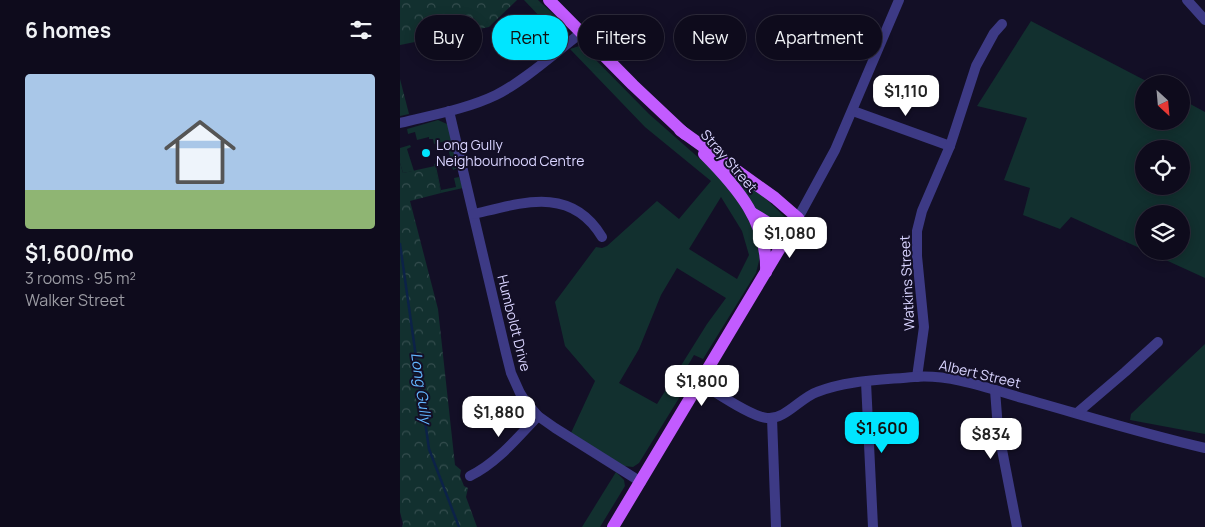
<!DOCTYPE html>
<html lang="en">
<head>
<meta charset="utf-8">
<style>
	:root { --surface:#0e0b1c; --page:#171425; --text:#f1f3f6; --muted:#9b9ba3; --line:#2e2b3b; --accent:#00e5ff }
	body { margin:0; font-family:Manrope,sans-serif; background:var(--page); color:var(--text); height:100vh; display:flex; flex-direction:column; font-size:19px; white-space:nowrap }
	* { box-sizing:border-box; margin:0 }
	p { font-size:16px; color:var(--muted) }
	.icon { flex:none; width:28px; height:28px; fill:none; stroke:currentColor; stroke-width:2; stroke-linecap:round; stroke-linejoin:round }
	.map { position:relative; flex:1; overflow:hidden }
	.drawer { display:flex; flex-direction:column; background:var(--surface); width:400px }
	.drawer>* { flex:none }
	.guide { position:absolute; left:15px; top:15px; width:475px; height:45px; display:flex; gap:10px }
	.needle { width:32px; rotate:154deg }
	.fabs { position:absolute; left:735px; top:75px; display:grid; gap:10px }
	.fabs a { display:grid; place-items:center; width:55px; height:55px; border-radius:50%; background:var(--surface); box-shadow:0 2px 12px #0003,0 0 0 1px var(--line); font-size:25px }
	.price { position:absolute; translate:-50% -42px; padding:0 11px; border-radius:10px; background:#fff; color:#222; font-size:16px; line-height:32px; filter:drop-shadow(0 1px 2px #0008) }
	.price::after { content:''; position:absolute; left:50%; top:30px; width:15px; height:11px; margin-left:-8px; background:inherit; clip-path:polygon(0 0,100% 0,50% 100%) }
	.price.current { background:var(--accent); color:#111 }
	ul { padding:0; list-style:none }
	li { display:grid; align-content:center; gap:10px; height:265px; padding:0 25px }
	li+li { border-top:1px solid var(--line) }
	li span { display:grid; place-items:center; height:155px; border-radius:5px; color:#555 }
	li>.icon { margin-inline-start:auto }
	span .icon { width:90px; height:90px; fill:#fffc; stroke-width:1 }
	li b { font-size:21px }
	h2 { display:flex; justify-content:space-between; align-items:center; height:60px; padding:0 25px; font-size:21px }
	.chip { padding:0 18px; border-radius:22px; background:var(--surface); box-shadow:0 2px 12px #0003,0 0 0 1px var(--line); font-size:18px; line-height:45px }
	.chip.current { background:var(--accent); color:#111 }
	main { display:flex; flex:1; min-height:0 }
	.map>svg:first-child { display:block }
	.grass { fill:#12302f; fill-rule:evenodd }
	.park { fill:url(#park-crowns) }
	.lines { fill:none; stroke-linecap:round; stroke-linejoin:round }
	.stream { stroke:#0c2248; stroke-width:2.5 }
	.minor { stroke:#3d3a85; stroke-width:10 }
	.major { stroke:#c25bff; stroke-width:12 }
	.poi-dot { fill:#00e5ff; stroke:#130f26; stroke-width:2 }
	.labels { text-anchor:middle; stroke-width:4; stroke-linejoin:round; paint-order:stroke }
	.poi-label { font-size:14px; fill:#d9d4ff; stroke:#130f26; text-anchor:start }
	.street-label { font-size:14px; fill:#d9d4ff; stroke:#130f26 }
	.water-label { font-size:15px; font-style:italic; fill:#62b6ff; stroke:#130f26 }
</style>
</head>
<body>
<main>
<section class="drawer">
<h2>6 homes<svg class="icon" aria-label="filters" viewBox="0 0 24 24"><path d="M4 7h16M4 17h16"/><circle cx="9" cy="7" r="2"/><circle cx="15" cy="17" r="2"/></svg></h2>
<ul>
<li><span style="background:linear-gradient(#a9c7e8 75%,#8fb573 0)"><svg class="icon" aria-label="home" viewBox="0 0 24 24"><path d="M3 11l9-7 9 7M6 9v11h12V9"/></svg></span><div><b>$1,600/mo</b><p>3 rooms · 95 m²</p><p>Walker Street</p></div></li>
</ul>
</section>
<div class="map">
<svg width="805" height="527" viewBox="0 0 805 527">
	<defs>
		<pattern id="park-crowns" width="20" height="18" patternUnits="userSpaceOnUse" patternTransform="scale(1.25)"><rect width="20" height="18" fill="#12302f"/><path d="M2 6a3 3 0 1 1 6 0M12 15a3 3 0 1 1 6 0" fill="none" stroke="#344d4e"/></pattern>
	</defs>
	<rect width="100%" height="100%" fill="#130f26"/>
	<!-- grass -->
	<g class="grass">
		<path d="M124,0H138C148,10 171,25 161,39Z"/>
		<path d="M631,21L752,84H744V121H781V99L805,112V278L746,251H781V214H744V250L671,217L660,229L623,215L630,188L604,180L627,118L577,106ZM744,149H781V186H744Z"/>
		<path d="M179,46L184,48L249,114L317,174L337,199L356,234L360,257L356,273L303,359L294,355L284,372L292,377L239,463L233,467L224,466L171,433L195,381L165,346L155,302L196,247L202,248L207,246L257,201L279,219L311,181L245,127L170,49ZM321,197L342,231L349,255L337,279L289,249ZM277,268L326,298L307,324L257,404L219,383L239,349L261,295Z"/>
		<path d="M38,120L47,124L49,129L58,168L53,170L51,163L36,166L41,190L56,187L54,178L59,177L63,188L41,193L34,164L51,160L46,141L34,144L33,139H29V137L17,140L15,132L8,134L7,129Z"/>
		<path d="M10,145L11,147L7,149L14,171L3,173L0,163V148Z"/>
		<path d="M333,174L364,197L386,218V224L384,225L359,213L332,176Z"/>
		<path d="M805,344V434L730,420L731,414Z"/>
		<path d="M216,472L224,480L225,486L200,527H182Z"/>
	</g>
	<!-- park -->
	<g class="park">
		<path d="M0,0H117L89,27L0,45Z"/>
		<path d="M0,79L9,114L0,116Z"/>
		<path d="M0,163L3,173L35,166L41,193L10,201L38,309L55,465L61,470L60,476L64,486L68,488L66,497L77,527H2L3,524L0,512Z"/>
	</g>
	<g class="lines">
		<!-- stream -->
		<path class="stream" d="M0,244L29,449L59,527"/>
		<!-- minor -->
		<g class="minor">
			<path d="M787,0L805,20"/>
			<path d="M49,111L106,353L111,373L120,393L125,401L138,416L155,428L241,482"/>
			<path d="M453,111L550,146"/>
			<path d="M0,123C32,115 67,109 96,95C124,81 156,52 181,33"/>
			<path d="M74,214C121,203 171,185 202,237"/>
			<path d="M398,218L435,150L499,0"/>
			<path d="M517,377L524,327L517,256V231L522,211L550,146L576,66L594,33L602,24"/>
			<path d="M466,382L473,527"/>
			<path d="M300,383C316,392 351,417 367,418C385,420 400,398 417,392C447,380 482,380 514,377C550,374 588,388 622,398C683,415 743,434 805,448"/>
			<path d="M595,390L598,429L617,527"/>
			<path d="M677,413L725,372L758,342"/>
			<path d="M372,418L376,527"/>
			<path d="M70,476C97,463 118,437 138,416"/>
		</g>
		<!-- major -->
		<g class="major">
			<path d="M149,0L233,85L285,134"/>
			<path d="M304,154C337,187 368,223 366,272"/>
			<path d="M352,213L370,224L389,233"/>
			<path d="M213,527L398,218L375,198L280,130"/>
		</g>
	</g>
	<!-- markers -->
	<circle class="poi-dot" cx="26" cy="153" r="5"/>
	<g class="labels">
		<!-- poi labels -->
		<g class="poi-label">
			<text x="36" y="150">Long Gully<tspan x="36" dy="16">Neighbourhood Centre</tspan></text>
		</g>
		<!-- street labels -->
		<g class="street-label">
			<text transform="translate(329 161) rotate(49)" y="5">Stray Street</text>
			<text transform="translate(507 283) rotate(-93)" y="5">Watkins Street</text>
			<text transform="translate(114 323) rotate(76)" y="5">Humboldt Drive</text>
			<text transform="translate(580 374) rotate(13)" y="5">Albert Street</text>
		</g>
		<!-- water labels -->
		<g class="water-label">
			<text transform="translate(21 388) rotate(82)" y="5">Long Gully</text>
		</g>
	</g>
</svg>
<div class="fabs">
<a><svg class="needle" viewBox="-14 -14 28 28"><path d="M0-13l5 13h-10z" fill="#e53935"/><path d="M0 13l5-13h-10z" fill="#9b9ba3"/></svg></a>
<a><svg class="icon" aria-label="locate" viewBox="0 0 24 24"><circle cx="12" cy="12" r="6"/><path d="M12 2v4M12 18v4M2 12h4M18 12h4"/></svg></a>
<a><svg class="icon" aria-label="layers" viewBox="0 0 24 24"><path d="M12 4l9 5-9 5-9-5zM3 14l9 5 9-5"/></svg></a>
</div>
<b class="price" style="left:506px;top:117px">$1,110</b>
<b class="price" style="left:390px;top:259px">$1,080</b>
<b class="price" style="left:302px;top:407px">$1,800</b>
<b class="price" style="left:99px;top:438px">$1,880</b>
<b class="price current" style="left:482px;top:454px">$1,600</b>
<b class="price" style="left:591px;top:460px">$834</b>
<div class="guide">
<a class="chip">Buy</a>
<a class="chip current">Rent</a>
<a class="chip">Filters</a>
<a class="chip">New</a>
<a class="chip">Apartment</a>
</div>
</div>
</main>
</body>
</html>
